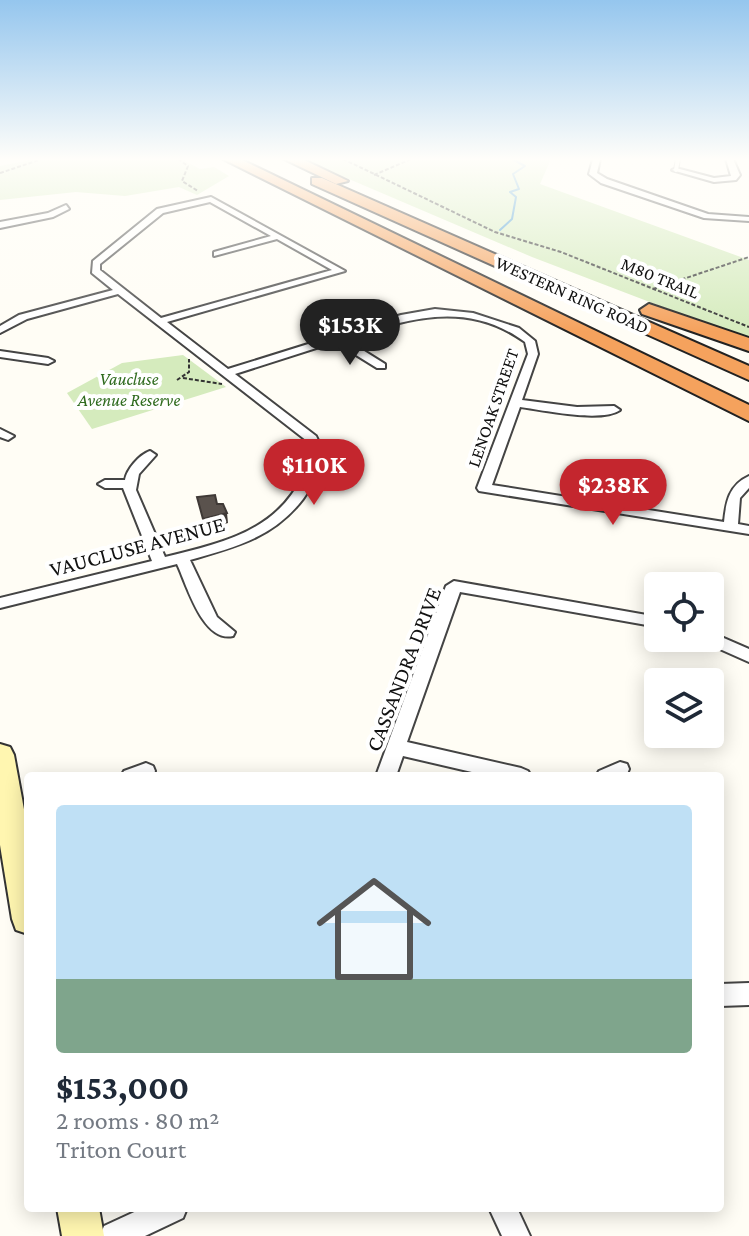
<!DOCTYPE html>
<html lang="en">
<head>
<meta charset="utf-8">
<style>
	:root { --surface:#fff; --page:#f2f2f3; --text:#1f2937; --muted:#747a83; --accent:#c4262e }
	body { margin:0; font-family:"Crimson Pro",serif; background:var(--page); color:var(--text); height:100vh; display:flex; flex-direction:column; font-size:30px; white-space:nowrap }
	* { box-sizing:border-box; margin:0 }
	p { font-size:26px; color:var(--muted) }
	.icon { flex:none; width:44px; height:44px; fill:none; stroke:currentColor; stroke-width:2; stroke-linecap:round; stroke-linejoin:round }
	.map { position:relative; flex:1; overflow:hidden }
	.sheet { position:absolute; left:24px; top:772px; width:700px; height:440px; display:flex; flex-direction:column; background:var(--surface); border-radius:8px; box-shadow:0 4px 20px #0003 }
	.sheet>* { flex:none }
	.controls { position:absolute; left:644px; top:572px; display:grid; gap:16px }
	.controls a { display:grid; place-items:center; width:80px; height:80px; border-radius:8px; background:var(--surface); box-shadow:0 4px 20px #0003; font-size:40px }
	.price { position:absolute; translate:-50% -68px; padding:0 18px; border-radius:28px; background:var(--accent); color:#fff; font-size:26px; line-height:52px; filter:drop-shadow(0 2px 4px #0008) }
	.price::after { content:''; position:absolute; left:50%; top:48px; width:24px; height:18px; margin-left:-12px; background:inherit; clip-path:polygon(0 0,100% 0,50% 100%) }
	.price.selected { background:#222; color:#fff }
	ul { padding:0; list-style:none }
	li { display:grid; align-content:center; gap:16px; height:424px; padding:0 32px }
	li span { display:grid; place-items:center; height:248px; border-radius:8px; color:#555 }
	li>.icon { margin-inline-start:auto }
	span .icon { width:144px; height:144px; fill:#fffc; stroke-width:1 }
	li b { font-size:34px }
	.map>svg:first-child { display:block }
	.green { fill:#d5ebbd }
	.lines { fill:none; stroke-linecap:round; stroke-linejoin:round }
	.stream { stroke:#3f96cf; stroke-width:2 }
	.lane-casing { stroke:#444; stroke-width:6 }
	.street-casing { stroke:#444; stroke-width:4 }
	.secondary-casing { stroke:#333; stroke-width:4 }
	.highway-casing { stroke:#222; stroke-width:4 }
	.path { stroke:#333; stroke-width:2; stroke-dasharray:4 2; stroke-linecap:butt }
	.lane { stroke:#fff; stroke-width:4 }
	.street { fill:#fff; fill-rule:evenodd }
	.secondary { fill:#fff6b0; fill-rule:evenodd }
	.highway { fill:#f5a25d; fill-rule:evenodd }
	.shaded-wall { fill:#3f3936 }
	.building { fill:#5a524d; stroke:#3f3936; stroke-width:2 }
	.labels { text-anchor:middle; stroke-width:8; stroke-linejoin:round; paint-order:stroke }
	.far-street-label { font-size:18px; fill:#111; stroke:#fff }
	.far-park-label { font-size:18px; font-style:italic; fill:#2f6b1f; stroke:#fff }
	.street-label { font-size:22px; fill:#111; stroke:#fff }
</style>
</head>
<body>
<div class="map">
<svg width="749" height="1236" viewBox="0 0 749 1236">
	<rect width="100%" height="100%" fill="#fffdf5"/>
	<!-- green -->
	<g class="green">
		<path d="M35,159H181L200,169L214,167L229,176L197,195L179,187L125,196L76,192L0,200V166Z"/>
		<path d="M302,159H551L540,184L749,260V340L532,257Z"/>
		<path d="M183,355L226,387L92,429L67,393L122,363Z"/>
	</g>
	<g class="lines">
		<!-- stream -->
		<path class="stream" d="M500,230L512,219L516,197L510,192L519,189L513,174L525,166L512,159"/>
		<!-- lane casing -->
		<g class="lane-casing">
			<path id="lane" d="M676,170L678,159"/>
		</g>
		<!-- street casing -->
		<g class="street-casing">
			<g id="street">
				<path d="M593,159H600L597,173L607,179L708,214L749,217V221L704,218L601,183L589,174Z"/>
				<path d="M726,159H733L740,175L736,180L714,182L672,170L676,168L714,178L731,176Z"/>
				<path d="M211,197L345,271L167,322L228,369L401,315L435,309L473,313L519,328L535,341L538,354L522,400L577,407L614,406L620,410C601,423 543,410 520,407L492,485L724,522C726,502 729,485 749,476V488L740,498L738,524L749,526V534L479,491L477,488L528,354L525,342C466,299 407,319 345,339L385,364V368H377L335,342L235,374L316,436L325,455C318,469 312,487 303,499C273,538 235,547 190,560L217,617L235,632L233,636C203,643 187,585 177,564L0,608V598L152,561L123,488H105L98,484L105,480H125C127,469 139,455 150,451L156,455L139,474L136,490L165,557C211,546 263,535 292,494C300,483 306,468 313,455L307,441L118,294L27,319L0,333V326L19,315L113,290L92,273L93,261L157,209ZM210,202L271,236L214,252V256L277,239L332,270L161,318L100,270V264L163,213Z"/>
				<path d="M66,205L69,209L53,217L0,228V222L48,213Z"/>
				<path d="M0,351L48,358L54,361L48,364L0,357Z"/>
				<path d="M0,429L14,436L8,440L0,437Z"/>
				<path d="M454,581L658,617V627L460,592L407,742L521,768L528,771L531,776H489L403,756L396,776H376L446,586Z"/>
				<path d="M710,632L749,649V662L704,642L702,638H710Z"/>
				<path d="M620,762L627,764L629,769L627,774L596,776L599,771Z"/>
				<path d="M146,763L153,766L155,771L153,776H121L124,771Z"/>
				<path d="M749,983V1005L720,1006V984Z"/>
				<path d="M143,1208H187L183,1218L145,1236H100L104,1226Z"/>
				<path d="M489,1208H517L530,1236H502Z"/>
			</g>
		</g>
		<!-- secondary casing -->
		<g class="secondary-casing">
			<g id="secondary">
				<path d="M0,744L10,747L14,755L28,831V934L16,930L12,919L0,845Z"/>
				<path d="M57,1208H99L104,1236H62Z"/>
			</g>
		</g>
		<!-- highway casing -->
		<g class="highway-casing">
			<g id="highway">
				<path d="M223,159H240L749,405V421Z"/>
				<path d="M284,159H302L348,181L336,184Z"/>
				<path d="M312,178H322L749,366V380L312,184Z"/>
				<path d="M649,304L749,338V351L642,314L640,310Z"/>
			</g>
		</g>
		<!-- path -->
		<g class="path">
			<path d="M178,159L188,166L182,181L198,191"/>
			<path d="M343,159L495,232L561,252L749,327"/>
			<path d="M0,173L42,159"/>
			<path d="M374,175L411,159"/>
			<path d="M653,289L749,257"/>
			<path d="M183,378L222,384"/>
			<path d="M177,380L189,372V359"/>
		</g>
		<!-- lane -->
		<use href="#lane" class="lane"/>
		<!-- street -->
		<use href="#street" class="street"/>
		<!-- secondary -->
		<use href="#secondary" class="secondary"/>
		<!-- highway -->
		<use href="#highway" class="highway"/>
	</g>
	<!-- shaded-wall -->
	<path class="shaded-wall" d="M227,513L228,523L204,530L203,519Z"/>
	<!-- building -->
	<path class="building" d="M215,495L217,504H223L227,513L203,519L197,497Z"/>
	<!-- sky -->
	<linearGradient id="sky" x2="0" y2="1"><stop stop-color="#95c6ee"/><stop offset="0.48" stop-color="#fffefa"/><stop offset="1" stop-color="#fffefa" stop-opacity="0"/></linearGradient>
	<rect width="749" height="332" fill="url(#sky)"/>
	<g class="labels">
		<!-- far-street labels -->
		<g class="far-street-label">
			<text transform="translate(660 278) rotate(22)" y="6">M80 TRAIL</text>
			<text transform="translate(572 295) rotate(24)" y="6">WESTERN RING ROAD</text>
			<text transform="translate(493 408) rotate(-71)" y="6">LENOAK STREET</text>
		</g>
		<!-- far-park labels -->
		<g class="far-park-label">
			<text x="129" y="385">Vaucluse<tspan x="129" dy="21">Avenue Reserve</tspan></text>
		</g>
		<!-- street labels -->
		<g class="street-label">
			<text transform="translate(137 546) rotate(-15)" y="8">VAUCLUSE AVENUE</text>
			<text transform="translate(403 669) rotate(-69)" y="8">CASSANDRA DRIVE</text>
		</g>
	</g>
</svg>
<div class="controls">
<a><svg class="icon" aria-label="locate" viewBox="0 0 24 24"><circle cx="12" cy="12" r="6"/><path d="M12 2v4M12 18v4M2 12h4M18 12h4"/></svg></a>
<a><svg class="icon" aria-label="layers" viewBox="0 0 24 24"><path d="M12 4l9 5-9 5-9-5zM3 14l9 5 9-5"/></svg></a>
</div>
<b class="price selected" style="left:350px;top:367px">$153K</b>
<b class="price" style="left:314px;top:507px">$110K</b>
<b class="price" style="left:613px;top:527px">$238K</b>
<section class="sheet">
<ul>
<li><span style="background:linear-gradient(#bfe0f5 70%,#7fa58c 0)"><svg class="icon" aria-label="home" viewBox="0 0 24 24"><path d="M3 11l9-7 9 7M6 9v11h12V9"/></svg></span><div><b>$153,000</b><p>2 rooms · 80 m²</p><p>Triton Court</p></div></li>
</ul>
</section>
</div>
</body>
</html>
